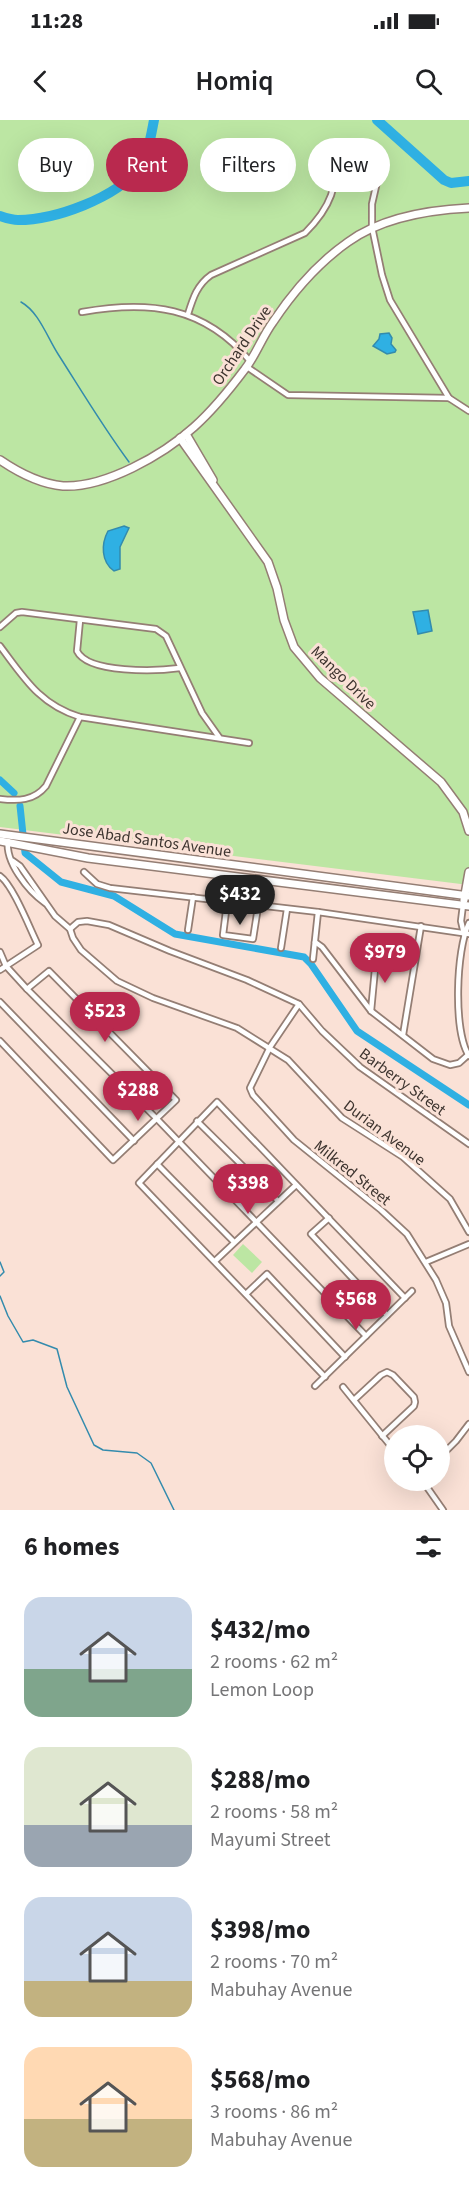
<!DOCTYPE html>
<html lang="en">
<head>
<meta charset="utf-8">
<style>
	:root { --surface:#fff; --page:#f2f2f2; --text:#202124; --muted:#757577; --accent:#b9294e }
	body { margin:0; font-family:"Source Sans 3",sans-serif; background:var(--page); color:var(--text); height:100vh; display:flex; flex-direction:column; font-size:22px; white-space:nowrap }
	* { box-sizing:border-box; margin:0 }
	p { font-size:20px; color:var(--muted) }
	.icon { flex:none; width:33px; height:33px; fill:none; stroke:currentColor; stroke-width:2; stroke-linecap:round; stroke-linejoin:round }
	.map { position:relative; height:1390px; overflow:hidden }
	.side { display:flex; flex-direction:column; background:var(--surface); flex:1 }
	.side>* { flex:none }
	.top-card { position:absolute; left:18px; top:18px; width:434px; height:54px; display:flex; gap:12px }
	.tools { position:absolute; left:384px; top:1305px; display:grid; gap:12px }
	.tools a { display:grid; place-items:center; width:66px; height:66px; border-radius:50%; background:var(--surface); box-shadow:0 6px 24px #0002; font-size:30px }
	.price { position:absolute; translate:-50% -51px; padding:0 14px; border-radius:21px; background:var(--accent); color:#fff; font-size:20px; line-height:39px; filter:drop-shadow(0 2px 3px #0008) }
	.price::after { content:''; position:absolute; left:50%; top:36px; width:18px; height:14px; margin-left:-9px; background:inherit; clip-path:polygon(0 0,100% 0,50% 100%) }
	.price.active { background:#222; color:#fff }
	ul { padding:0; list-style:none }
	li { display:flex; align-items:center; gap:18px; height:150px; padding:0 24px }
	li span { display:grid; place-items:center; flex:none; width:168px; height:120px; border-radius:18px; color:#555 }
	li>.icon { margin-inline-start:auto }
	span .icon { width:72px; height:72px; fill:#fffc; stroke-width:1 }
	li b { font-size:26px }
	h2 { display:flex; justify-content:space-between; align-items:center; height:72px; padding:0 24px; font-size:26px }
	.chip { padding:0 21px; border-radius:27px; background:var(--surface); box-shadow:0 6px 24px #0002; font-size:21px; line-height:54px }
	.chip.active { background:var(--accent); color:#fff }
	.status { display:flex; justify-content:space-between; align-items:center; height:42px; padding:0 30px; background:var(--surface); direction:ltr }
	.status svg { height:16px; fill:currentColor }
	header { display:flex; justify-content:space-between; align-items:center; height:78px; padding:0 24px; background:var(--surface); font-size:27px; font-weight:600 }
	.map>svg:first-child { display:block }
	.green { fill:#bce6a3 }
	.water { fill:#2fb0e3; stroke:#338bad; stroke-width:1.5 }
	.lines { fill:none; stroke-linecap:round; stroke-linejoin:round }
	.stream { stroke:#338bad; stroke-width:1.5 }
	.canal { stroke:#2fb0e3; stroke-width:7 }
	.river { stroke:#2fb0e3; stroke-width:10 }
	.street-casing { stroke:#947e74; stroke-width:8 }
	.secondary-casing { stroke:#947e74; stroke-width:10 }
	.street { stroke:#fff; stroke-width:4.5 }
	.secondary { stroke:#fff; stroke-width:7 }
	.labels { text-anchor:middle; stroke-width:6; stroke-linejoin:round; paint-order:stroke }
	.street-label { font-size:16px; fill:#3d342f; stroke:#fae1d6 }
</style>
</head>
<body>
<div class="status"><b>11:28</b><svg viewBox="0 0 49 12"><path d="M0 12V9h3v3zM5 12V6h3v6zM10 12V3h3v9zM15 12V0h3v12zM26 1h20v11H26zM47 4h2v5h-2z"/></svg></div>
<header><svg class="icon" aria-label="back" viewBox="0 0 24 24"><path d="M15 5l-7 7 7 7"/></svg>Homiq<svg class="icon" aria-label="search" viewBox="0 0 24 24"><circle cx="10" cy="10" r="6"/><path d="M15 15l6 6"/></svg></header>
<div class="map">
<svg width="469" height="1390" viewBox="0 0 469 1390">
	<rect width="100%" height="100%" fill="#fae1d6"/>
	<!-- green -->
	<g class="green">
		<path d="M0,0H469V765L0,707Z"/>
		<path d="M243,1124L262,1142L252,1153L233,1135Z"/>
	</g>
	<!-- water -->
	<g class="water">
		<path d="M389,213L392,218L391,224L396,230L395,232L387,234L373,226L379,219L380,214Z"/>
		<path d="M124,406L129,408L120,427V449L114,451C101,442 101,424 108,411Z"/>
		<path d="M428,490L432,511L418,514L413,492Z"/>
	</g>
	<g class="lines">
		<!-- stream -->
		<g class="stream">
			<path d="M21,182C39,192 47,217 58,234C81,270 103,307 129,342"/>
			<path d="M0,1142L4,1152L0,1156"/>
			<path d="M0,1176L8,1196L23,1222L33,1220L57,1229L67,1267L94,1325L103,1330L137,1333L151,1343L174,1390"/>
		</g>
		<!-- canal -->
		<g class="canal">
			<path d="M0,660L14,673"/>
			<path d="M20,686L25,733L61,762L114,776L175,814L304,837L311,844L357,911L469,985"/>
		</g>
		<!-- river -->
		<g class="river">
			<path d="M377,0L444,60L451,63L469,61"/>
			<path d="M0,96C6,98 12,100 18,100C55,100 116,78 139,48C148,36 151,15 154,0"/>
		</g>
		<!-- street casing -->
		<g class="street-casing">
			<g id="street">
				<path d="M82,192C149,180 204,186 250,241"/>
				<path d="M188,194C193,178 197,165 211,155L305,113C335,83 335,66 339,25L345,22L375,51L377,62L372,84V107L382,155L390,180L449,278"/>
				<path d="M247,247L288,275L449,278L469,291"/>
				<path d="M80,500L77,531C88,554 158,551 180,548"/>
				<path d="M0,507L16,493L22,492L156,509L166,516L202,593L219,617"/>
				<path d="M0,526C24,558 40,585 80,597L249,623"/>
				<path d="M0,679C18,681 34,681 46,666L80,597"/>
				<path d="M8,721C5,742 28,771 45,783"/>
				<path d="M13,741L20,746L55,796L70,809L73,818L81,830L117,861L153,878L237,908L288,940L342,998L403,1037L450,1079L469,1112"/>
				<path d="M84,752L97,764L110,768L318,792L469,814"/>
				<path d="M0,756C13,765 30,809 38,825L0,850"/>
				<path d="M227,783L223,815L253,819L258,787"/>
				<path d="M463,785L461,801L464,814"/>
				<path d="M469,803C456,830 453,911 469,936"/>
				<path d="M70,809L78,802L87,801L109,805L170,831L247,860L299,884L322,911L360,947L469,1024"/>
				<path d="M188,810L193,777"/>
				<path d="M315,822L322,827L371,891L433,939L450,945L459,943L468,935"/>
				<path d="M281,828L287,789"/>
				<path d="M0,832L6,846L27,869L157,999L366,1216"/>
				<path d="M313,839L318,792"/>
				<path d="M0,882L134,1021"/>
				<path d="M299,884L270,927L250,968L253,975L294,1020L381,1090L407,1114L436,1160L446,1183L449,1206L469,1252"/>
				<path d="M371,891L375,849L373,841"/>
				<path d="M403,915L421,806"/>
				<path d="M0,921L113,1040L176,980L49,851L27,869"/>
				<path d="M197,1001L278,1081"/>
				<path d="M157,1044L234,1122"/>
				<path d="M329,1098L311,1114L387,1195"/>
				<path d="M215,1141L296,1065"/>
				<path d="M426,1142L469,1124"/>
				<path d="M246,1174L267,1154L345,1237"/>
				<path d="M325,1257L139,1063L217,982L405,1178"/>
				<path d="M315,1266L412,1171"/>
				<path d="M343,1267L394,1330"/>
				<path d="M354,1280L381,1255L387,1252L393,1255L414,1277L415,1282L414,1286L382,1316"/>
				<path d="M440,1337L456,1321L469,1304"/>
				<path d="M422,1360L443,1390"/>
			</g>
		</g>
		<!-- secondary casing -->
		<g class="secondary-casing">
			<g id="secondary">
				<path d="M186,314L213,360"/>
				<path d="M180,318L268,442L277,468L284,500L294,527L320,558L441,662L463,692L469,711"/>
				<path d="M0,340C19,353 40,364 63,366C105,368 163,335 194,307C213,290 230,269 245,249C256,235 262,217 273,202C293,172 318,143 348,122C381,98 428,90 469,88"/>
				<path d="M0,714L469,776"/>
				<path d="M0,721L88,738L469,786"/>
				<path d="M464,780L469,752"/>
			</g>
		</g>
		<!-- street -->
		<use href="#street" class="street"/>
		<!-- secondary -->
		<use href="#secondary" class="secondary"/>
	</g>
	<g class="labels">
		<!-- street labels -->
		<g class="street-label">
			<text transform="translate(241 225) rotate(-56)" y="6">Orchard Drive</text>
			<text transform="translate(344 557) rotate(44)" y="6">Mango Drive</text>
			<text transform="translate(147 719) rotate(8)" y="6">Jose Abad Santos Avenue</text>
			<text transform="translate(403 961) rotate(36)" y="6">Barberry Street</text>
			<text transform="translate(385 1012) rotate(37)" y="6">Durian Avenue</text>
			<text transform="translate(353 1052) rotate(39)" y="6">Milkred Street</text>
		</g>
	</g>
</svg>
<div class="tools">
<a><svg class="icon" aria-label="locate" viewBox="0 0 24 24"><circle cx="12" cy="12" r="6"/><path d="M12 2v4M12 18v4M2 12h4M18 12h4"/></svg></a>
</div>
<b class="price active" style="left:240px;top:806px">$432</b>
<b class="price" style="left:385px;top:864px">$979</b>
<b class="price" style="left:105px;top:923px">$523</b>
<b class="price" style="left:138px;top:1002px">$288</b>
<b class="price" style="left:248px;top:1095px">$398</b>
<b class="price" style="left:356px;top:1211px">$568</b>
<div class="top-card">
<a class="chip">Buy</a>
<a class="chip active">Rent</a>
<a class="chip">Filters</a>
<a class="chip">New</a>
</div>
</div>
<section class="side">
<h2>6 homes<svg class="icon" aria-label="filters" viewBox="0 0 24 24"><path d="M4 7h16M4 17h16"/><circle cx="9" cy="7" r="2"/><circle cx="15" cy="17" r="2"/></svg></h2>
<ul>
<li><span style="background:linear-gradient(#c9d6e8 60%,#7fa58c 0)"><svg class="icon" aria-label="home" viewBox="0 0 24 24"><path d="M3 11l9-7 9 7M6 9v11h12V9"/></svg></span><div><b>$432/mo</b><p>2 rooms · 62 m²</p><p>Lemon Loop</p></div></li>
<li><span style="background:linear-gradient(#dfe7d0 65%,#9aa5b1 0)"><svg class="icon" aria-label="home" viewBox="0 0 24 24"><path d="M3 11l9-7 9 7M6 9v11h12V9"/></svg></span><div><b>$288/mo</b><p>2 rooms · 58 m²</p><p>Mayumi Street</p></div></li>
<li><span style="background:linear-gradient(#c9d6e8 70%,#c2b280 0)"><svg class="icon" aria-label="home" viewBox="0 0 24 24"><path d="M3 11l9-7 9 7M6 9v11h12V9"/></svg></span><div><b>$398/mo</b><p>2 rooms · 70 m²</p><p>Mabuhay Avenue</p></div></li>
<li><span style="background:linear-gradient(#ffd9b3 60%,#c2b280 0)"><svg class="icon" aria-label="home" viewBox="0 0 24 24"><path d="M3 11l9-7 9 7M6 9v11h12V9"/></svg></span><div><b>$568/mo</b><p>3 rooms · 86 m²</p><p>Mabuhay Avenue</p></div></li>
</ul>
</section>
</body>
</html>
